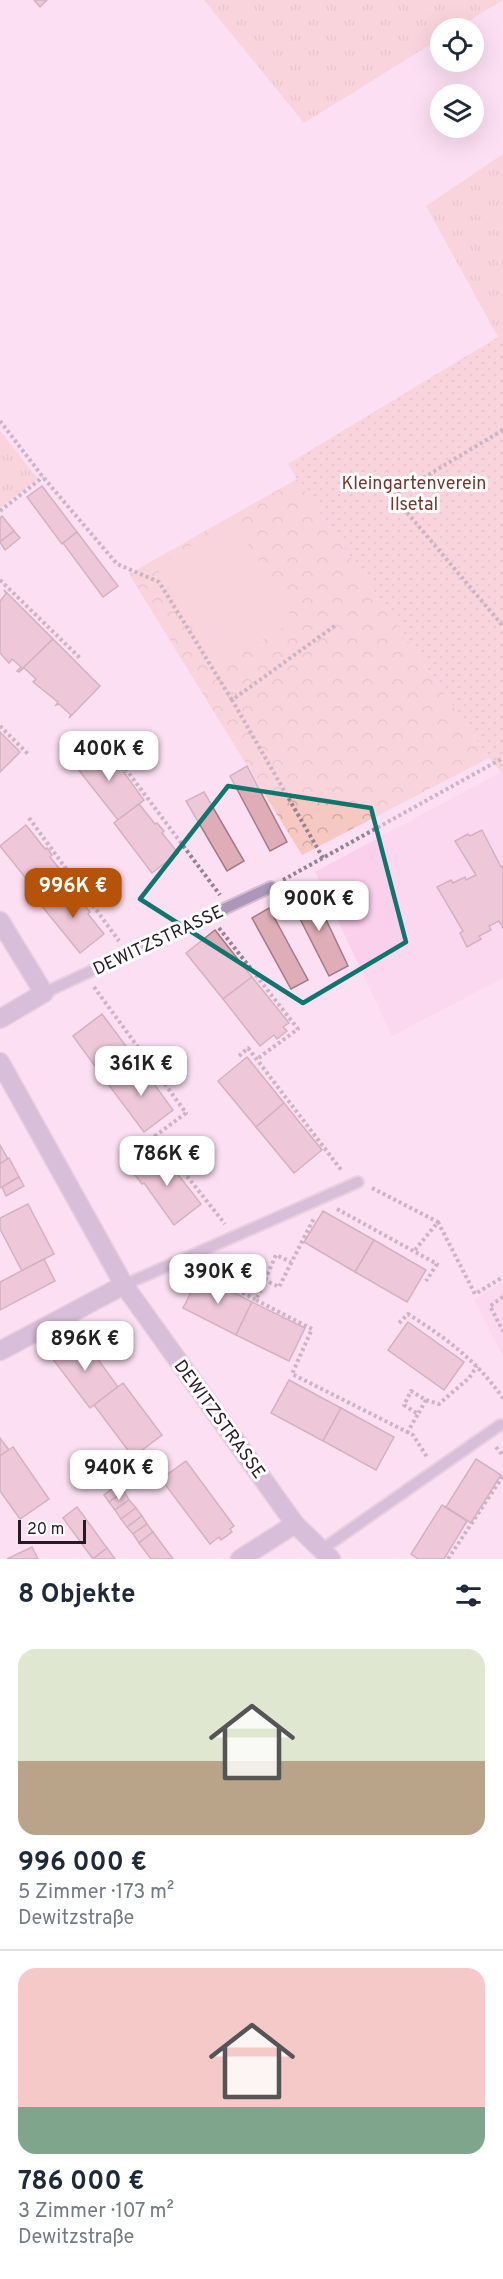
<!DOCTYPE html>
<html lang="de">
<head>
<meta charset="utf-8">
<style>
	:root { --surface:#fff; --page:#f2f2f3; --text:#1f2937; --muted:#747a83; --line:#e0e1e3; --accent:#b45309 }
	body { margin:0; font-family:Overpass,sans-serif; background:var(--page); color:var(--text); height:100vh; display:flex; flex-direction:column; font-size:22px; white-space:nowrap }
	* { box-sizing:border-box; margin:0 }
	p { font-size:20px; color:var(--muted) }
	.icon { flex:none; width:33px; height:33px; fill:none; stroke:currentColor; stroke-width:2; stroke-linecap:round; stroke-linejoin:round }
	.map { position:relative; height:1559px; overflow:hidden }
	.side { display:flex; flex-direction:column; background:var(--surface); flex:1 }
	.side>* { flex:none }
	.controls { position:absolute; left:430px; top:18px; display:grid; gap:12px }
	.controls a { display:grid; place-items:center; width:54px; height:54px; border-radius:50%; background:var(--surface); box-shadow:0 6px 24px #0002; font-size:30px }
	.scale { position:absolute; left:18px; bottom:15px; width:68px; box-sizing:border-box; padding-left:6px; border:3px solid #271b23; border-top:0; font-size:16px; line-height:21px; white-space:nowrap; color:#271b23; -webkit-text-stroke:4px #fff; paint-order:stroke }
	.price { position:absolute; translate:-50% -51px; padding:0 14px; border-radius:12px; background:#fff; color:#222; font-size:20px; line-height:39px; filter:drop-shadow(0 2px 3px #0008) }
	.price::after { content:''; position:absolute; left:50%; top:36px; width:18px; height:14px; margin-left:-9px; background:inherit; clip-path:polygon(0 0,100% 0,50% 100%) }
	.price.active { background:var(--accent); color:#fff }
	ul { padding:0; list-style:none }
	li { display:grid; align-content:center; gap:12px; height:318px; padding:0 18px }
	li+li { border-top:2px solid var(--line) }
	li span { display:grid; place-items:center; height:186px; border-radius:18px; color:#555 }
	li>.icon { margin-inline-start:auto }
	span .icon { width:108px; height:108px; fill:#fffc; stroke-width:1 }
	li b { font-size:26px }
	h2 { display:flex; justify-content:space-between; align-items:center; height:72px; padding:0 18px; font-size:26px }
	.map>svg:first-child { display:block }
	.built { fill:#fbd0ec }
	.grass { fill:url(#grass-tufts) }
	.park { fill:url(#park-crowns) }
	.garden { fill:url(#garden-dots) }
	.pitch { fill:#f6c8c2 }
	.building { fill:#deadb8; stroke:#a27b84; stroke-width:1.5 }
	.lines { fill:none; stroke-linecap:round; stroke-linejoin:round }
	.lane-casing { stroke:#d6bccd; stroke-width:14 }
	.street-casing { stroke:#d6bccd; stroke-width:21 }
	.path { stroke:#96818f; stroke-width:4; stroke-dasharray:3 3; stroke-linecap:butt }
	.lane { stroke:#ad97b8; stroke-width:10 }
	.street { stroke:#ad97b8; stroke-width:18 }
	.marked { fill:none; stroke:#0f766e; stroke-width:4.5; stroke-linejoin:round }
	.labels { text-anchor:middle; stroke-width:6; stroke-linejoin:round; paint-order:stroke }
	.park-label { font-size:18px; fill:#74352f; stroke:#fff }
	.street-label { font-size:18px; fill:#271b23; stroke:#fff }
</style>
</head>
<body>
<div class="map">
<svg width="503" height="1559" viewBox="0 0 503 1559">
	<defs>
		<pattern id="grass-tufts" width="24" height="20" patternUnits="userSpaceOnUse" patternTransform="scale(1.5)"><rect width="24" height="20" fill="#f6c8c2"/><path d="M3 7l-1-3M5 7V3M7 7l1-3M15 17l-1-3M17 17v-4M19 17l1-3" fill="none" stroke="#d3aba6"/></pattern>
		<pattern id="park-crowns" width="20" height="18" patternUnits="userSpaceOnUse" patternTransform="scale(1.5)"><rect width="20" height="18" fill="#f6c8c2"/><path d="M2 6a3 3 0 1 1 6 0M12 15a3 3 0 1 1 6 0" fill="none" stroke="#d3aba6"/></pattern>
		<pattern id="garden-dots" width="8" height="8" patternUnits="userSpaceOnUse" patternTransform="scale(1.5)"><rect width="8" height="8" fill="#f6c8c2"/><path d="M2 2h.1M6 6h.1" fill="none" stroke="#d3aba6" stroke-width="1.8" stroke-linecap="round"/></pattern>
	</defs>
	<rect width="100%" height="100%" fill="#fcdff2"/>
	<!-- built -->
	<g class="built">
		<path d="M501,772L503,774V978L392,1036L315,872Z"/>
		<path d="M503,1282V1356L474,1300Z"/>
	</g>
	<!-- grass -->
	<g class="grass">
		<path d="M204,0H503L457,28H441V38L304,123Z"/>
		<path d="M503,154V334L498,337L426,206Z"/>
		<path d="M0,431L38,479L0,508Z"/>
	</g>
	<!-- park -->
	<path class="park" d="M297,479L489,758L302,855L129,574Z"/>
	<!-- garden -->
	<path class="garden" d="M503,334V774L489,758L297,479L288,464Z"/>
	<!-- pitch -->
	<path class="pitch" d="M234,520L294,621L216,668L156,567Z"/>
	<!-- building -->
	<g class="building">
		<path d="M34,0H47L40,7Z"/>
		<path d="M42,486L77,532L62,544L27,497Z"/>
		<path d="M2,516L14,531L0,542V518Z"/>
		<path d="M14,531L20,538L5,550L0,542Z"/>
		<path d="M77,532L118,586L103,597L63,543Z"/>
		<path d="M4,590L53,639L19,672L17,671L21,667L12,659L9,663L0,653V601L6,594Z"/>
		<path d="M53,639L100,686L69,718L71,715L59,704L56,705L58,702L33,682L36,679L24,668L20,671Z"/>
		<path d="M0,732L20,752L0,772Z"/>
		<path d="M99,744L118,769L120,767L144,800L118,820L74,764Z"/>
		<path d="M247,766L287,842L270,851L230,776Z"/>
		<path d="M204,792L244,861L227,871L186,801Z"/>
		<path d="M139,804L155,824L157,823L164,831L162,833L178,853L152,873L114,823Z"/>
		<path d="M26,825L45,849L47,848L52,855L50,857L70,882L45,902L0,846Z"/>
		<path d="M482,830L501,867L503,866V928L499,921L489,926L491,930L479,936L481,939L467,947L460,933L463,931L437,887L451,880L453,883L465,877L466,880L476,875L455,841L468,834L470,836Z"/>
		<path d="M66,885L90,912L88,914L104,934L80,953L41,905Z"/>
		<path d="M311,888L348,966L329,976L290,899Z"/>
		<path d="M269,908L308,980L291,989L252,918Z"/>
		<path d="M215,930L252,977L223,999L186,953Z"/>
		<path d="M252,977L289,1023L283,1027L287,1031L277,1039L274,1035L260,1046L223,999Z"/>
		<path d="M102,1014L138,1062L108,1084L73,1036Z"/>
		<path d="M247,1057L284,1103L256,1127L218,1081Z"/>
		<path d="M138,1062L173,1110L144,1132L108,1084Z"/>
		<path d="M284,1103L322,1150L294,1173L256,1127Z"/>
		<path d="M0,1145L8,1159L0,1164Z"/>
		<path d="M159,1150L201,1204L174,1225L144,1183L142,1184L132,1171Z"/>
		<path d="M9,1158L19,1177L0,1188V1164Z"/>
		<path d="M19,1177L24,1186L6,1196L2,1187Z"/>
		<path d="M28,1204L54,1254L22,1271L0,1229V1218Z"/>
		<path d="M323,1211L374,1240L355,1272L304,1242Z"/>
		<path d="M374,1240L426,1270L407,1302L355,1272Z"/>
		<path d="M44,1259L55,1281L0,1310V1282Z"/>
		<path d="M200,1275L252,1302L236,1335L183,1308Z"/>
		<path d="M252,1302L305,1328L289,1361L236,1335Z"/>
		<path d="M408,1322L464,1362L444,1390L388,1350Z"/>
		<path d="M81,1336L118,1387L90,1408L52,1358Z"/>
		<path d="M289,1380L341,1408L323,1441L271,1413Z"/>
		<path d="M123,1383L162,1435L133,1457L94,1405Z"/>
		<path d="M341,1408L394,1437L376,1470L323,1441Z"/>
		<path d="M0,1438L9,1450L0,1456Z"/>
		<path d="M13,1447L49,1499L20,1519L0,1491V1456Z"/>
		<path d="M476,1459L501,1475L471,1523L446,1507Z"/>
		<path d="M186,1461L234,1526L230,1529L232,1532L221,1540L219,1537L210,1544L161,1479Z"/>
		<path d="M118,1484L124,1491L109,1502L104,1495Z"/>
		<path d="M124,1491L129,1500L115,1510L109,1502Z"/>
		<path d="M129,1500L136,1508L121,1519L115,1510Z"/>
		<path d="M442,1505L467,1521L444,1559H418L411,1554Z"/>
		<path d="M77,1507L107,1548L93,1559L63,1518Z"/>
		<path d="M136,1508L142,1516L127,1527L121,1519Z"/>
		<path d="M142,1516L147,1524L133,1534L127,1527Z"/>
		<path d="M147,1524L153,1532L139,1543L133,1534Z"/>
		<path d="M153,1532L173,1559H151L139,1543Z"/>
		<path d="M32,1547L38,1559H7Z"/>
		<path d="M107,1548L115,1559H93Z"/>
	</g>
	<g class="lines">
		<!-- lane casing -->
		<g class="lane-casing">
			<g id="lane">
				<path d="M44,993L271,887"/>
				<path d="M124,1285L358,1182"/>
				<path d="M321,1550L500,1425"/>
			</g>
		</g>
		<!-- street casing -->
		<g class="street-casing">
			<g id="street">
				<path d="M0,921L44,993L0,1019"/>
				<path d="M0,1062L124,1285L295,1524L331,1559"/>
				<path d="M0,1351L124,1285"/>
				<path d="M240,1559L295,1524"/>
			</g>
		</g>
		<!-- path -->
		<g class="path">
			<path d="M0,421L43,477L117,564L159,582L232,700"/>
			<path d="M503,430L393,496L503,626"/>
			<path d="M0,511L43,477"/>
			<path d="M0,580L80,658"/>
			<path d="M0,726L28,754"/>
			<path d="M104,740L220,895"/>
			<path d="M29,818L119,941"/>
			<path d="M323,858L232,700L336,625"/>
			<path d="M283,880L503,758"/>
			<path d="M219,928L298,1029L257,1059"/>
			<path d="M94,987L186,1113L155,1136L225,1224"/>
			<path d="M239,1056L248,1048L342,1171"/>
			<path d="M372,1188L438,1222"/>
			<path d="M337,1209L437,1264L426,1281"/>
			<path d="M415,1250L438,1222L475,1294L503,1277"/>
			<path d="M200,1270L256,1300L265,1280L279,1287L314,1218"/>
			<path d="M265,1280L276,1255L291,1262"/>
			<path d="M503,1297L490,1306L503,1331"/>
			<path d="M256,1300L312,1329L292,1374L413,1435L427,1457"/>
			<path d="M399,1323L408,1314C447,1339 475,1359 503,1398"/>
			<path d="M426,1400L418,1414L404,1405L411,1391L426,1400L439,1404L469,1378L477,1366"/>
			<path d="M407,1433L418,1414"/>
			<path d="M496,1447L503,1456"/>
			<path d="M448,1559L503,1476"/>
		</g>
		<!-- lane -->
		<use href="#lane" class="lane"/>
		<!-- street -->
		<use href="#street" class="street"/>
	</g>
	<!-- marked area -->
	<path d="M0 0H503V1559H0ZM228,786L371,808L406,942L303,1003L140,899Z" fill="#fcdff2" fill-opacity=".55" fill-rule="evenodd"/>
	<path class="marked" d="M228,786L371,808L406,942L303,1003L140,899Z"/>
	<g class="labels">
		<!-- park labels -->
		<g class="park-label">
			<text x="414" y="489">Kleingartenverein<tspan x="414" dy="21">Ilsetal</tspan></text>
		</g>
		<!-- street labels -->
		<g class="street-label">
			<text transform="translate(158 940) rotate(-25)" y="6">DEWITZSTRASSE</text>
			<text transform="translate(220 1419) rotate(54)" y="6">DEWITZSTRASSE</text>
		</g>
	</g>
</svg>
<div class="controls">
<a><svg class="icon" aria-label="locate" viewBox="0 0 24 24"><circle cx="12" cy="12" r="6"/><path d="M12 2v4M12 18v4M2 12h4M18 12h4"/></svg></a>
<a><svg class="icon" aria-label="layers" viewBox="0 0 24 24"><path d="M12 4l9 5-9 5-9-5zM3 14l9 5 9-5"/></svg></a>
</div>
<div class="scale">20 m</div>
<b class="price" style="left:109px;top:782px">400K €</b>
<b class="price active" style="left:73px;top:919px">996K €</b>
<b class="price" style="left:319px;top:932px">900K €</b>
<b class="price" style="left:141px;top:1097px">361K €</b>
<b class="price" style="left:167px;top:1187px">786K €</b>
<b class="price" style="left:218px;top:1305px">390K €</b>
<b class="price" style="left:85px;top:1372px">896K €</b>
<b class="price" style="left:119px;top:1501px">940K €</b>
</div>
<section class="side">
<h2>8 Objekte<svg class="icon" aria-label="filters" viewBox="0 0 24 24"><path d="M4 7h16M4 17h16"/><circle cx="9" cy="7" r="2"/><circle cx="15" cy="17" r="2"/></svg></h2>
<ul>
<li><span style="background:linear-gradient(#dfe7d0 60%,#b9a48a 0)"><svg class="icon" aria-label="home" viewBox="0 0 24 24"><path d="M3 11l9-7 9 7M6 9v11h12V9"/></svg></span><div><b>996 000 €</b><p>5 Zimmer · 173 m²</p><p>Dewitzstraße</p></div></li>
<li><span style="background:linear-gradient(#f6c9c9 75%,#7fa58c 0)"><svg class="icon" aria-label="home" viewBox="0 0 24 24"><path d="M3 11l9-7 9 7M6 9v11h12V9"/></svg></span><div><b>786 000 €</b><p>3 Zimmer · 107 m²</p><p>Dewitzstraße</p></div></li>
</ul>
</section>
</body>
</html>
